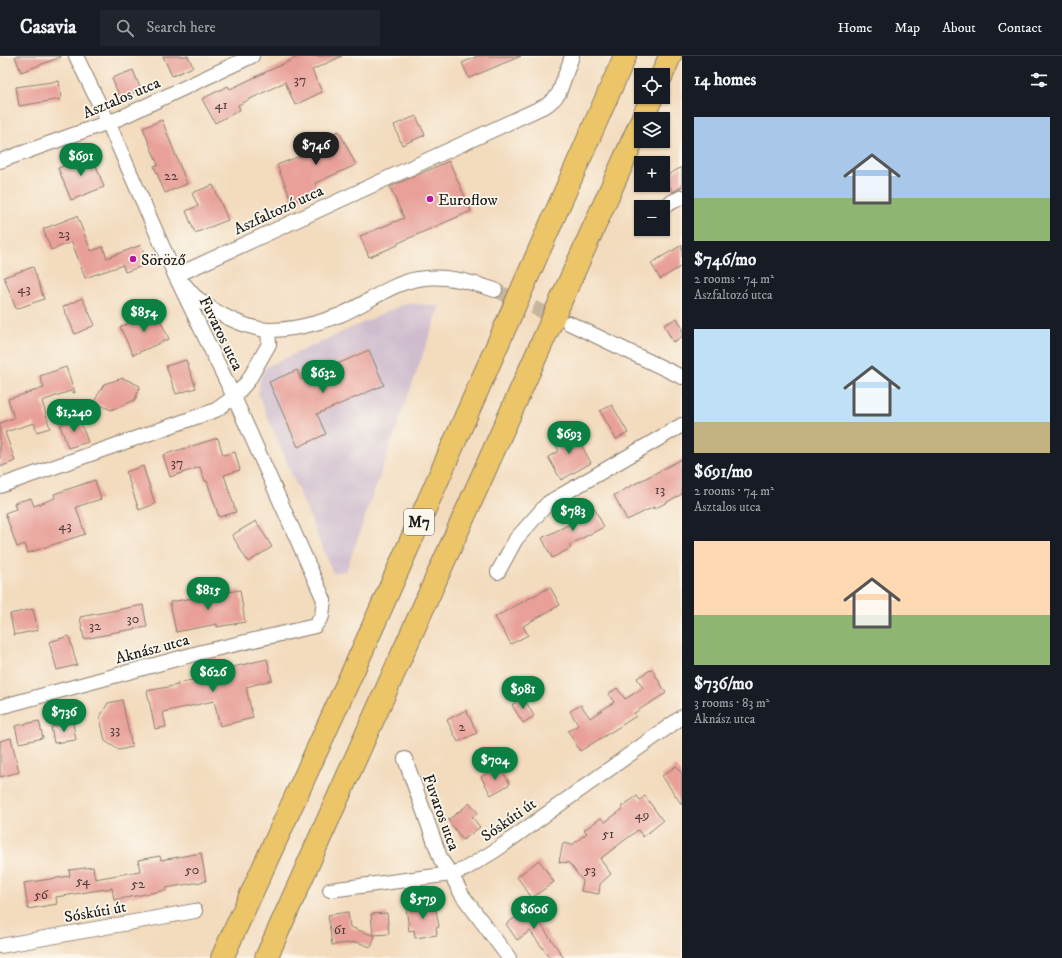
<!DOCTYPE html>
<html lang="en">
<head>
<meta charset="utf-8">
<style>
	:root { --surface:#171b24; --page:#20242c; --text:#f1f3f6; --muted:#9ea1a6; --line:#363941; --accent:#0b8043 }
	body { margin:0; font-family:"IM FELL DW Pica",serif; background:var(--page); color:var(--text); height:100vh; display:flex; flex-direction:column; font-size:15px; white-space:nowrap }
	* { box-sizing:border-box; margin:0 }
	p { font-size:13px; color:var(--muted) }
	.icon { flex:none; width:22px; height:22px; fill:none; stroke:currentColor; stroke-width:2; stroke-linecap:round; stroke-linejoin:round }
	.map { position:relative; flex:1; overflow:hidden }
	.sheet { display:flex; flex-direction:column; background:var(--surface); width:380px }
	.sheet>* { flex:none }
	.fabs { position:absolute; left:634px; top:12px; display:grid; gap:8px }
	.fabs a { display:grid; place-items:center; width:36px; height:36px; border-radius:0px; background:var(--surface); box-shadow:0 1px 3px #0004; font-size:20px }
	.price { position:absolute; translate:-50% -34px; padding:0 9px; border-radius:14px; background:var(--accent); color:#fff; font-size:13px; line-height:26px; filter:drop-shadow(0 1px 2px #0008) }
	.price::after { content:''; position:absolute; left:50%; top:24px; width:12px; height:9px; margin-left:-6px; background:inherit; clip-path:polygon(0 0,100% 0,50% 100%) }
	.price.on { background:#222; color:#fff }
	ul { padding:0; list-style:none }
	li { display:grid; align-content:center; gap:8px; height:212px; padding:0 12px }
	li span { display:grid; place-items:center; height:124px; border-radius:0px; color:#555 }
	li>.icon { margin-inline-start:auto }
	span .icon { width:72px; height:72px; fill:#fffc; stroke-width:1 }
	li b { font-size:17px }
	h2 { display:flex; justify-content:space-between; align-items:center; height:48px; padding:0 12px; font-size:17px }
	header { display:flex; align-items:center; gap:24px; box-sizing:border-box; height:56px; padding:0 20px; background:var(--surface); border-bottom:1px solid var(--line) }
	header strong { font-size:19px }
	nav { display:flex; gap:22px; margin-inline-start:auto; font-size:14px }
	.search { width:280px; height:36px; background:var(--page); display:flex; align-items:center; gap:10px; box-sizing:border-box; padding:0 14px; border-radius:0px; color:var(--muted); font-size:15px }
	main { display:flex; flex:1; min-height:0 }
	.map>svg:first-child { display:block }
	.industrial { fill:#cfbdce }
	.building { fill:#e8a099 }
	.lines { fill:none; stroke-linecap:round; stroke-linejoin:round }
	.street-tunnel { stroke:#c8b59e; stroke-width:14; stroke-dasharray:14 7; stroke-linecap:butt }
	.street-casing { stroke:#887c6d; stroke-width:16 }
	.highway-casing { stroke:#887c6d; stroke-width:24 }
	.street { stroke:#fff; stroke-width:14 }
	.highway { stroke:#ecc569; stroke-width:22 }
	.poi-dot { fill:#b5179e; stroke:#fbf7ec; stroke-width:1.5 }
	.labels { text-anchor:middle; stroke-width:3.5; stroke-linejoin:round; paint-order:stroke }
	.number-label { font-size:14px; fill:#4f3d3b }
	.shield { fill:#fbf7ec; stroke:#5f5e5a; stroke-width:1 }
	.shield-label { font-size:15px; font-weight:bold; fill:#1c1c1c }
	.street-label { font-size:16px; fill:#1c1c1c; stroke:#fbf7ec }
	.poi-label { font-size:16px; fill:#1c1c1c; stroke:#fbf7ec; text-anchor:start }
</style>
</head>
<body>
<header>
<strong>Casavia</strong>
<div class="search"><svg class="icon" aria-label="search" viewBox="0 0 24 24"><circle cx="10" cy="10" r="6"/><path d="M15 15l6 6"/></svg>Search here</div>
<nav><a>Home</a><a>Map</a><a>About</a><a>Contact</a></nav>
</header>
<main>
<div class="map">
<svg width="682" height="902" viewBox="0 0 682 902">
	<rect width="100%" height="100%" fill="#fbf7ec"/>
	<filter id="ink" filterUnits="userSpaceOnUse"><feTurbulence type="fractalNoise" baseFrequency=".025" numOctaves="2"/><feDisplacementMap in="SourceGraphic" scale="8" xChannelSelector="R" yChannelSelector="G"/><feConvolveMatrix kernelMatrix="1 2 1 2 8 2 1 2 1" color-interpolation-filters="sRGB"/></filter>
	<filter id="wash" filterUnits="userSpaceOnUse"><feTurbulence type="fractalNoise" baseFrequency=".012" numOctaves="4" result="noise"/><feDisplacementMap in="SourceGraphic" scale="16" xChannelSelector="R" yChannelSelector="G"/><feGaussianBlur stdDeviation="0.9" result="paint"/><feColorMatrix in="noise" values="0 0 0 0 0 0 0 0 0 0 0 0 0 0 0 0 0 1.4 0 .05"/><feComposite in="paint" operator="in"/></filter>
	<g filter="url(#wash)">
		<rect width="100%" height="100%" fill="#f3dbbe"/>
		<!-- industrial -->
		<path class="industrial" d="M406,247L440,250L346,515L333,517L258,338L261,318L266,311Z"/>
		<g id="blocks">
			<!-- building -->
			<g class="building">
				<path d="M15,0H61V1L21,16Z"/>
				<path d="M163,0H188L193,11L172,20Z"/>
				<path d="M300,0H342L312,14L322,36L295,49L285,26L238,49L240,54L215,67L202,43L228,30L230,33Z"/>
				<path d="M478,0H521L469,22L462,7Z"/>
				<path d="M133,14L141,34L120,42L112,22Z"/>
				<path d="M59,25L61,43L19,50L16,31Z"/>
				<path d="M416,60L425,79L402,89L394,69Z"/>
				<path d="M162,64L187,128L165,137L154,110L158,109L143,72Z"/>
				<path d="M339,75L356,109L315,127L318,135L292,146L277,109L316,94L313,86Z"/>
				<path d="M92,99L104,131L71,144L58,112Z"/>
				<path d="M449,105L471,155L398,187V189L369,201L360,180L404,162L390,131Z"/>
				<path d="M682,111V131L673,136L664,121Z"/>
				<path d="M213,129L228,164L195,177L186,155L198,150L192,137Z"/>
				<path d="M77,160L91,195L103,191L107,202L141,189L148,208L125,216L123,209L85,222L72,186L51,194L43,173Z"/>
				<path d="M682,189V210L660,223L651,207Z"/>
				<path d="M33,211L44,243L16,253L4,221Z"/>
				<path d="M82,242L95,269L75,278L63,251Z"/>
				<path d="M156,255L169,283L133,299L120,271Z"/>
				<path d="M677,262L682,271V281L673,286L664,269Z"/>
				<path d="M369,294L384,329L317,358L326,378L298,391L269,326L297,314L301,324Z"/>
				<path d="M186,304L196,332L176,338L166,310Z"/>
				<path d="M66,311L75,337L70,335L42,345L50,372L37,376L34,367L5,376L15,405L0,411V367L14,362L8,343L44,332L40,320Z"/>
				<path d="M123,322L140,330L135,344L111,354L94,346L104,328Z"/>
				<path d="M612,349L628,377L616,383L600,355Z"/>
				<path d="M79,362L88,386L68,392L60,369Z"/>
				<path d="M573,373L591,407L561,424L548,401L559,395L553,384Z"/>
				<path d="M218,382L223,399L235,396L240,414L224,419L236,456L219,461L207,425H205L200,411L170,421L163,399Z"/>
				<path d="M682,403V438L654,453V451L627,464L614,439Z"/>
				<path d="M143,410L155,448L139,454L126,416Z"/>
				<path d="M95,424L101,443L76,451L85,478L28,497L25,488L17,491L5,457L16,453L14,447L31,442L34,450L55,442L54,438Z"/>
				<path d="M593,450L604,471L569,489L571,492L552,502L542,482L576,465L573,460Z"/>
				<path d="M256,465L272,491L248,506L232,479Z"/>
				<path d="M550,531L560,549L523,570L528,579L511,588L495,561Z"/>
				<path d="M240,534L245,566L217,571V568L176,576L170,546Z"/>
				<path d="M143,549L147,571L110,577V578L84,583L80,561Z"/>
				<path d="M33,553L38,574L14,579L10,558Z"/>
				<path d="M69,580L77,609L57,614L49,586Z"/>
				<path d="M267,603L272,624L246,631L253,662L220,670L214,645L163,656L166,671L155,673L147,635L178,629L177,627L209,621L208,617Z"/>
				<path d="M652,613L666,637L634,657L636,660L616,673L580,695L568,675L578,669L570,655L581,649L590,662L614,646L608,638L617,632L625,643L643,632L637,622Z"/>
				<path d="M523,641L534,660L523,667L512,649Z"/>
				<path d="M122,644L132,691L119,694L105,685L100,661L108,647Z"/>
				<path d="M466,654L477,677L458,686L447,664Z"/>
				<path d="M39,665L43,682L19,687L15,670Z"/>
				<path d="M73,667L76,684L54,687L51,671Z"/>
				<path d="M11,682L19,716L0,721V685Z"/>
				<path d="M499,710L510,728L491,739L481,721Z"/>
				<path d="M676,710L682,718V749L662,720Z"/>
				<path d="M637,740L640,744L645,740L663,765L643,781L638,774L600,803L611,818L600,828L599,838L581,835L583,825L569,807L559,806L563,787L572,789L587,777L584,774L601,762L605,766L623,753L621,751Z"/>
				<path d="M470,747L478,757L472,761L480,771L463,784L448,764Z"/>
				<path d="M201,797L206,825L166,832L167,834L114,844L112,832L56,841L57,848L28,853L24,827L70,820L69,814L93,811L95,823L140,815L138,804L160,800L161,804Z"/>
				<path d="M539,804L554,826L532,842L517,821Z"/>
				<path d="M537,846L545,857L537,863L564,902H550L530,875L517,884L506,868Z"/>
				<path d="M435,848L439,871L436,872L437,879L415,882L414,874L409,875L406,851Z"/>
				<path d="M348,856L350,871L375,880L371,891L357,886L332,889L328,859Z"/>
				<path d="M387,857L389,878L373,879L371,858Z"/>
			</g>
		</g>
	</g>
	<g filter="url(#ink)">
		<use href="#blocks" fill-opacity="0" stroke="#887c6d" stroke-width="1"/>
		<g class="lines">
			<!-- street-tunnel -->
			<path class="street-tunnel" d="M495,234L561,264"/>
			<!-- street casing -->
			<g class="street-casing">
				<g id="street">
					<path d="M0,105L120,62L252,0"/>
					<path d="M662,151L682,141"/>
					<path d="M175,219L186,215L547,49L554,43L559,37L572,0"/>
					<path d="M185,229C189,234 193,239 197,242C214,257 247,273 269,274C292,274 319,267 340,259C367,248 389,228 418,223C444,218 471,226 495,234"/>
					<path d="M569,267L682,321"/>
					<path d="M0,430L216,354L234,341L248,325L269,288L268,274"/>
					<path d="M498,516L516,483L548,447L682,369"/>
					<path d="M0,651L202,596L315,570L322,560L324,544L234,341L175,219L108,66L76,0"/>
					<path d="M405,703L441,804L451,818L462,839L509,902"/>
					<path d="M330,834L451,818L465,813L496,794L682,661"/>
					<path d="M0,890L195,855"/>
				</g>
			</g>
			<!-- highway casing -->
			<g class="highway-casing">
				<g id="highway">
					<path d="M662,19L670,0"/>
					<path d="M642,63L652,41"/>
					<path d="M222,902L363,593L625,0"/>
					<path d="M266,902L641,66"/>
				</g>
			</g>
			<!-- street -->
			<use href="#street" class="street"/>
			<!-- highway -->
			<use href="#highway" class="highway"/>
		</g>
	</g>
	<!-- markers -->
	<g class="poi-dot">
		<circle cx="430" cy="143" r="4"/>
		<circle cx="133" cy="203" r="4"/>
	</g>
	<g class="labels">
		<!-- number labels -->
		<g class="number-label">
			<text x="300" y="28">37</text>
			<text x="221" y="53">41</text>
			<text x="171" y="124">22</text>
			<text x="64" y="182">23</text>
			<text x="24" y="237">43</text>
			<text x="177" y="411">37</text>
			<text x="660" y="438">13</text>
			<text x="65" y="474">43</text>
			<text x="133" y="567">30</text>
			<text x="95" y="574">32</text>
			<text x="462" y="675">2</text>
			<text x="115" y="678">33</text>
			<text x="642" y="763">49</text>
			<text x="608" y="782">51</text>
			<text x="192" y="818">50</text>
			<text x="590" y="818">53</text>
			<text x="83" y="829">54</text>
			<text x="138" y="832">52</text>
			<text x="41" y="843">56</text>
			<text x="340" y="878">61</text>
		</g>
		<!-- shield labels -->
		<rect class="shield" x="404" y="453" width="30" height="26" rx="3"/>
		<g class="shield-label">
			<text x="419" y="471">M7</text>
		</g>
		<!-- street labels -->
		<g class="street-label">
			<text transform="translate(121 41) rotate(-23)" y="6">Asztalos utca</text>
			<text transform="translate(278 153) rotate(-25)" y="6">Aszfaltozó utca</text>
			<text transform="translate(222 277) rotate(64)" y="6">Fuvaros utca</text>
			<text transform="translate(152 592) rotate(-15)" y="6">Aknász utca</text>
			<text transform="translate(442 756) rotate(70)" y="6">Fuvaros utca</text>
			<text transform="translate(508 763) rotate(-35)" y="6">Sóskúti út</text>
			<text transform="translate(95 855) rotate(-10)" y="6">Sóskúti út</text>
		</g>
		<!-- poi labels -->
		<g class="poi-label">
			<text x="438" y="149">Euroflow</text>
			<text x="141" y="209">Söröző</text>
		</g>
	</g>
</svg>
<div class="fabs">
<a><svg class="icon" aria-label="locate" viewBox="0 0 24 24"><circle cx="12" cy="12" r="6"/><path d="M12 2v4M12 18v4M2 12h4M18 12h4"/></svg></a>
<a><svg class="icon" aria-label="layers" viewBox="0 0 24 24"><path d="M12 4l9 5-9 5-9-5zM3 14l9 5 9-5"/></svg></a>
<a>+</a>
<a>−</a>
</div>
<b class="price on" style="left:316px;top:110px">$746</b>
<b class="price" style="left:81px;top:121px">$691</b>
<b class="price" style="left:144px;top:277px">$854</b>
<b class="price" style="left:323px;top:338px">$632</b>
<b class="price" style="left:74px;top:377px">$1,240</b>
<b class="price" style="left:569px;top:399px">$693</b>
<b class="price" style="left:573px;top:476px">$783</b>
<b class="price" style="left:208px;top:555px">$815</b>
<b class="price" style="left:213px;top:637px">$626</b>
<b class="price" style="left:523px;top:654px">$981</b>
<b class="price" style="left:64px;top:677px">$736</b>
<b class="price" style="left:495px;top:725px">$704</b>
<b class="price" style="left:423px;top:864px">$579</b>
<b class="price" style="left:534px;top:874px">$606</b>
</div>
<section class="sheet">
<h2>14 homes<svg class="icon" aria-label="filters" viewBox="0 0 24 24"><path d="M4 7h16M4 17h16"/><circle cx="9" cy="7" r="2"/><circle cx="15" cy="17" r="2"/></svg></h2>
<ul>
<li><span style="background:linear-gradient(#a9c7e8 65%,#8fb573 0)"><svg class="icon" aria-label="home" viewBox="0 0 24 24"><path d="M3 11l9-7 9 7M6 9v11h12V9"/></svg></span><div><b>$746/mo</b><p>2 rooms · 74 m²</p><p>Aszfaltozó utca</p></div></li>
<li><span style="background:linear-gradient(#bfe0f5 75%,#c2b280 0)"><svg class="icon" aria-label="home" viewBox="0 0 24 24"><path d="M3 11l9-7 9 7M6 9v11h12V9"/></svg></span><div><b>$691/mo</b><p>2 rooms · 74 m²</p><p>Asztalos utca</p></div></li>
<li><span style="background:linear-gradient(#ffd9b3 60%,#8fb573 0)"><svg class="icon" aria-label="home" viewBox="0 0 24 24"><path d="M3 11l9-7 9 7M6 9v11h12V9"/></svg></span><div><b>$736/mo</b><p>3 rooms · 83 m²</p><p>Aknász utca</p></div></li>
</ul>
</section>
</main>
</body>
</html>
